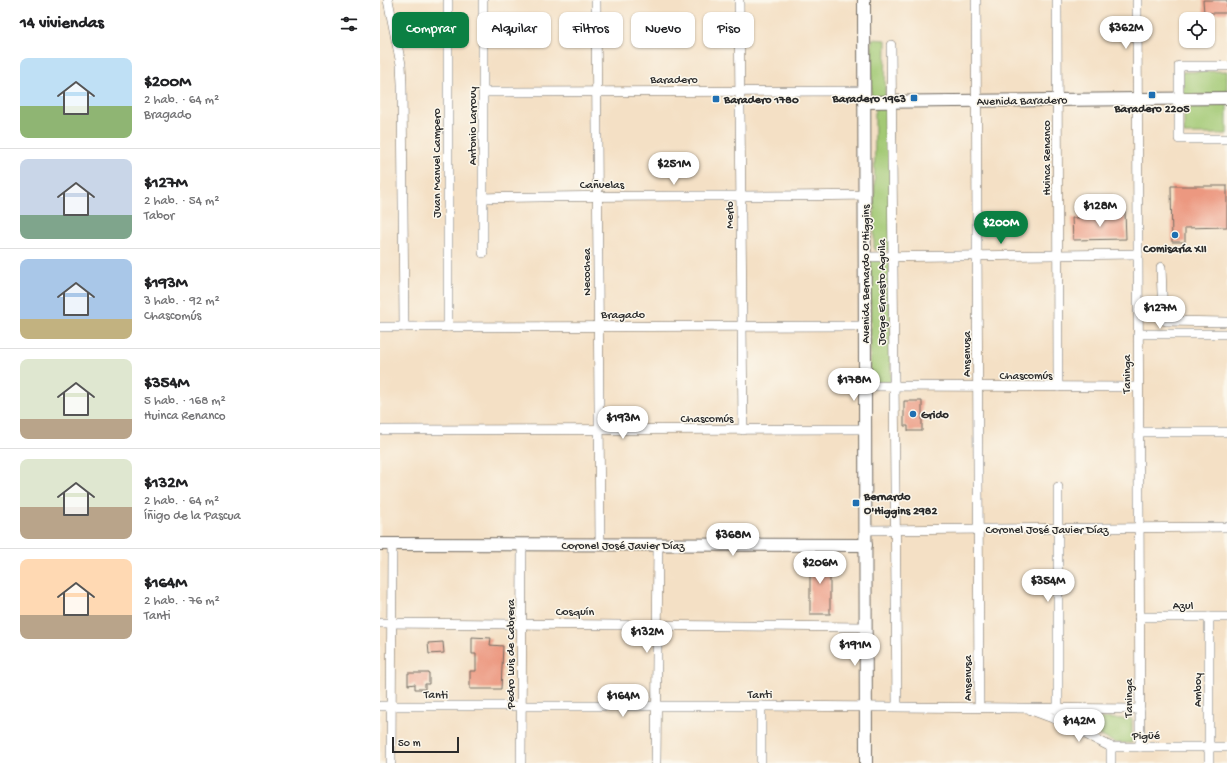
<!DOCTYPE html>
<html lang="es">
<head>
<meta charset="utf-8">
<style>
	:root { --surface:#fff; --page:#f2f2f2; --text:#202124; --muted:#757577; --line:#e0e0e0; --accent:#0b8043 }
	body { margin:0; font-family:"Gochi Hand",sans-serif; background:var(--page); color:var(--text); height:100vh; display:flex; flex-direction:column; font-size:15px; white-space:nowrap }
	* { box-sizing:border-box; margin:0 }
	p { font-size:13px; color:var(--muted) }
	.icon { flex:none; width:22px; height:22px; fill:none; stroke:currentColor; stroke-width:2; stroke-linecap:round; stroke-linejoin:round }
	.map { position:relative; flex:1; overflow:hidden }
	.side { display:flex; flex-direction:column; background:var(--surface); width:380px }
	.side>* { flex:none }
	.guide { position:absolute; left:12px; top:12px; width:380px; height:36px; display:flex; gap:8px }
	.buttons { position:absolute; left:799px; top:12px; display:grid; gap:8px }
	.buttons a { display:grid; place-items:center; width:36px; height:36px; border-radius:8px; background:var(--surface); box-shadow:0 1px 3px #0004; font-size:20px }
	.scale { position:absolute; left:12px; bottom:10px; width:67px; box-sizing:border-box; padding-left:4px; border:2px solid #2b2b2b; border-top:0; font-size:11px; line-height:14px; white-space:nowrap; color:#2b2b2b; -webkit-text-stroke:3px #fbf7ec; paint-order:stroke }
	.price { position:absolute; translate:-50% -34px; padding:0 9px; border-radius:14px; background:#fff; color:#222; font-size:13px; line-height:26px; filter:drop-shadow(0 1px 2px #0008) }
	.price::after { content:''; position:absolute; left:50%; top:24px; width:12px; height:9px; margin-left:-6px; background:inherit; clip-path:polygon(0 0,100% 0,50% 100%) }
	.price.selected { background:var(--accent); color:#fff }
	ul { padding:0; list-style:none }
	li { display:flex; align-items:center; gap:12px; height:100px; padding:0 20px }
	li+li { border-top:1px solid var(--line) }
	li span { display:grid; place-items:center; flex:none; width:112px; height:80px; border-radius:8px; color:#555 }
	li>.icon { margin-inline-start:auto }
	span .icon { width:48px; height:48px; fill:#fffc; stroke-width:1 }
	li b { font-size:17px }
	h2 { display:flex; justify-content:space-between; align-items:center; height:48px; padding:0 20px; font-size:17px }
	.chip { padding:0 14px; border-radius:8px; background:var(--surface); box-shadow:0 1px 3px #0004; font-size:14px; line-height:36px }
	.chip.selected { background:var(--accent); color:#fff }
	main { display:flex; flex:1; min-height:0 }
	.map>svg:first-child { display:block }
	.green { fill:#a3c974; stroke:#677a50 }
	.building { fill:#ec9880 }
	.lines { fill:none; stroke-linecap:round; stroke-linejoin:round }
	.minor-casing { stroke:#716a61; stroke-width:10 }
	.secondary-casing { stroke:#716a61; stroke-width:14 }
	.minor { stroke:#fff; stroke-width:9 }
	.secondary { stroke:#fff; stroke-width:12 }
	.poi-dot { fill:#1f6fb2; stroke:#fbf7ec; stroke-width:1.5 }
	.labels { text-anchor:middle; stroke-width:3; stroke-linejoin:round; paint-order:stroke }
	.street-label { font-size:12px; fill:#2b2b2b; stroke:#fbf7ec }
	.poi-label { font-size:12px; font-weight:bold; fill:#2b2b2b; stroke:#fbf7ec; text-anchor:start }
</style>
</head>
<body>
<main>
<section class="side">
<h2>14 viviendas<svg class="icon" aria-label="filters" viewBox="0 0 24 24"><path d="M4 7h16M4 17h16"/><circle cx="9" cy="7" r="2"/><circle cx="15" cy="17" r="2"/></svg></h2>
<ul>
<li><span style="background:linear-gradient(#bfe0f5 60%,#8fb573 0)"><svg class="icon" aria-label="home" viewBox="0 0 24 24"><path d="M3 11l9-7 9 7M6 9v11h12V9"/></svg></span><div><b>$200M</b><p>2 hab. · 64 m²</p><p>Bragado</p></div></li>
<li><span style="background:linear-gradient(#c9d6e8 70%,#7fa58c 0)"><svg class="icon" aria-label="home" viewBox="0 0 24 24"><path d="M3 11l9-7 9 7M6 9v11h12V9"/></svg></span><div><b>$127M</b><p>2 hab. · 54 m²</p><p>Tabor</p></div></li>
<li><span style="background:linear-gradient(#a9c7e8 75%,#c2b280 0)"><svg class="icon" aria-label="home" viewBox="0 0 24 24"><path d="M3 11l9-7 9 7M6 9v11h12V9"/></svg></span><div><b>$193M</b><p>3 hab. · 92 m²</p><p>Chascomús</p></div></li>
<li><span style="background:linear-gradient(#dfe7d0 75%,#b9a48a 0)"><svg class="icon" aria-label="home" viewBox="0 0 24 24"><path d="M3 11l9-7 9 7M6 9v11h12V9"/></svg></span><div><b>$354M</b><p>5 hab. · 168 m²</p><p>Huinca Renanco</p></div></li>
<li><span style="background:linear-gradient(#dfe7d0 60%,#b9a48a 0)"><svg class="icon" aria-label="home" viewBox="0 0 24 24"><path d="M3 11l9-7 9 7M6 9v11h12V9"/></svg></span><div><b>$132M</b><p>2 hab. · 64 m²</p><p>Íñigo de la Pascua</p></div></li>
<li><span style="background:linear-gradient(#ffd9b3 70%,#b9a48a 0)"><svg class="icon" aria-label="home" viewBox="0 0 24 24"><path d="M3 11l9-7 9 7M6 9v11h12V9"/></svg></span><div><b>$164M</b><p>2 hab. · 76 m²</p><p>Tanti</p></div></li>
</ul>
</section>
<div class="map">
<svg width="847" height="763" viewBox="0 0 847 763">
	<rect width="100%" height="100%" fill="#fbf7ec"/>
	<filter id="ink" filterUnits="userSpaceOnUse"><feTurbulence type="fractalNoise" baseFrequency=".025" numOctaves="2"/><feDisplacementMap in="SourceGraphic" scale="8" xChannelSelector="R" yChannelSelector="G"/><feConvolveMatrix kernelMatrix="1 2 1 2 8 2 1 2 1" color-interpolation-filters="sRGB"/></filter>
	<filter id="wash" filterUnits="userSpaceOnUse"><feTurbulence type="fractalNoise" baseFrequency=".012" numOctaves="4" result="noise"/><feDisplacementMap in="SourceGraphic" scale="16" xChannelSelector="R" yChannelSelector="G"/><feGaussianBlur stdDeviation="0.9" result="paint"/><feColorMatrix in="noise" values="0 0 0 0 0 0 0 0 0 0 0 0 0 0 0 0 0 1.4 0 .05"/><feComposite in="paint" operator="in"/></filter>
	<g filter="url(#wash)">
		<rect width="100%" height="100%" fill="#f4e0c5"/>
		<!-- green -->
		<g class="green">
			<path d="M492,39L506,40L505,98H491Z"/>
			<path d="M847,71V94L803,95L802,72Z"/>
			<path d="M804,102L847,103V134H804Z"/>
			<path d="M495,107H511V250H494Z"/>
			<path d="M491,260H510L511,384H490Z"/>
			<path d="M686,718L752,719V743H735Z"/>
		</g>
		<g id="blocks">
			<!-- building -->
			<g class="building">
				<path d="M823,0H847V13H824Z"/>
				<path d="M791,186H847V227L805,228V242H792Z"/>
				<path d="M745,212L746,239L693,240L692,218L732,217V213Z"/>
				<path d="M524,401H542V431H528V426H524Z"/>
				<rect x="430" y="556" width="20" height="58"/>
				<path d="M92,637L111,638L110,645L123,646L121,689H90V671H96V654H92Z"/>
				<path d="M63,642L64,653L49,654L48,643Z"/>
				<path d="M28,673H49V684H45V689H35V684L28,685Z"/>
			</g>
		</g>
	</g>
	<g filter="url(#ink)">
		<use href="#blocks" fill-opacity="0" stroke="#716a61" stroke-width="1"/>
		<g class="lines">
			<!-- minor casing -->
			<g class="minor-casing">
				<g id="minor">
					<path d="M8,0L21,64L22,84L24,327"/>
					<path d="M68,0V327"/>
					<path d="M103,0V253"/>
					<path d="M216,0L220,545"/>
					<path d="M359,0L363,430"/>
					<path d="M596,0L599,707"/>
					<path d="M677,0L678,387"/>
					<path d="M757,0L760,747"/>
					<path d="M511,45L517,706"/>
					<path d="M847,66H799V139H847"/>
					<path d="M104,92L484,91"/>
					<path d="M103,198C230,195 357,197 485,195"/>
					<path d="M485,257L758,254"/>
					<path d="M781,267L783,319L786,321L847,322"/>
					<path d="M0,327L485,326"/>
					<path d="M758,334H847"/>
					<path d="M485,386L758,387"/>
					<path d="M0,430L486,429"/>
					<path d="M759,432H847"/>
					<path d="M678,487V720"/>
					<path d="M486,530L847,527"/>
					<path d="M759,617H847"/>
					<path d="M0,623L486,627"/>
					<path d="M0,706H381L760,709"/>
					<path d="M651,710L678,720L731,747H847"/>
					<path d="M731,747V763"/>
					<path d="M11,763L12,544"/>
					<path d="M141,763L142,545"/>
					<path d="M276,763L278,545"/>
					<path d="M381,763V706"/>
					<path d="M829,763V617"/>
				</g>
			</g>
			<!-- secondary casing -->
			<g class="secondary-casing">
				<g id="secondary">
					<path d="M484,0L486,763"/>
					<path d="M484,102L847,98"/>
					<path d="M0,544L486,545"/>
				</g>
			</g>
			<!-- minor -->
			<use href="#minor" class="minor"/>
			<!-- secondary -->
			<use href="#secondary" class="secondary"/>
		</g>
	</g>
	<!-- markers -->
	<g class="poi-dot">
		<rect x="768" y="91" width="8" height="8" rx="2"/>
		<rect x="530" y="94" width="8" height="8" rx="2"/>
		<rect x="332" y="95" width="8" height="8" rx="2"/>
		<circle cx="795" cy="235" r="4"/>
		<circle cx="533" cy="414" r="4"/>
		<rect x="472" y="499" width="8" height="8" rx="2"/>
	</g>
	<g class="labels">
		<!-- street labels -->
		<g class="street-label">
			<text x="294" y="83">Baradero</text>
			<text transform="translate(642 100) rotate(-1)" y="4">Avenida Baradero</text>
			<text transform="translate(92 126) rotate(-90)" y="4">Antonio Larrouy</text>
			<text transform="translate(666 158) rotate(-90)" y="4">Huinca Renanco</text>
			<text transform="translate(56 163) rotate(-90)" y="4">Juan Manuel Campero</text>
			<text x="222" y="188">Cañuelas</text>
			<text transform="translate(349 215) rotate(-90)" y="4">Merlo</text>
			<text transform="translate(206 272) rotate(-90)" y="4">Necochea</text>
			<text transform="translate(485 274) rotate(-90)" y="4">Avenida Bernardo O'Higgins</text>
			<text transform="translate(501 292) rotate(-90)" y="4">Jorge Ernesto Aguila</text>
			<text x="243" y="318">Bragado</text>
			<text transform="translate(586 354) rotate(-90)" y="4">Ansenusa</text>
			<text transform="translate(746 374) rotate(-90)" y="4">Taninga</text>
			<text x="646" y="379">Chascomús</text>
			<text x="327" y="422">Chascomús</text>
			<text x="667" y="533">Coronel José Javier Díaz</text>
			<text x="243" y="549">Coronel José Javier Díaz</text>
			<text x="803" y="609">Azul</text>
			<text x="195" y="615">Cosquín</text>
			<text transform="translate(130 654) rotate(-90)" y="4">Pedro Luis de Cabrera</text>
			<text transform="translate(587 678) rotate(-90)" y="4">Ansenusa</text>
			<text transform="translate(817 690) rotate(-90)" y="4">Amboy</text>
			<text transform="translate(56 694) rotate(1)" y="4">Tanti</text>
			<text x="380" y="698">Tanti</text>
			<text transform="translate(748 698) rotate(-90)" y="4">Taninga</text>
			<text x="766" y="739">Pigüé</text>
		</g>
		<!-- poi labels -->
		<g class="poi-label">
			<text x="526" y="102" text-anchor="end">Baradero 1963</text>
			<text x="344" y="103">Baradero 1780</text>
			<text x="772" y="112" text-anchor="middle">Baradero 2205</text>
			<text x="795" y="252" text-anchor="middle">Comisaría XII</text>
			<text x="541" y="418">Grido</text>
			<text x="484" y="500">Bernardo<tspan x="484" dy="14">O'Higgins 2982</tspan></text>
		</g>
	</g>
</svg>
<div class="buttons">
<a><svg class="icon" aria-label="locate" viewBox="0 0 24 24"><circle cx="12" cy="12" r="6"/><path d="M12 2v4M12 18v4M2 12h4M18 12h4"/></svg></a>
</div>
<div class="scale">50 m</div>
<b class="price" style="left:746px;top:50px">$362M</b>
<b class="price" style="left:294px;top:186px">$251M</b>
<b class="price" style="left:720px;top:228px">$128M</b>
<b class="price selected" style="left:621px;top:245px">$200M</b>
<b class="price" style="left:780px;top:330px">$127M</b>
<b class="price" style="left:474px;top:402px">$178M</b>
<b class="price" style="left:243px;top:440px">$193M</b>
<b class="price" style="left:353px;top:557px">$368M</b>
<b class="price" style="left:440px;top:585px">$206M</b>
<b class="price" style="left:668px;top:603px">$354M</b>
<b class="price" style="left:267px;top:654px">$132M</b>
<b class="price" style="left:475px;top:667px">$191M</b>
<b class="price" style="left:243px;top:718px">$164M</b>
<b class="price" style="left:699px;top:743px">$142M</b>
<div class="guide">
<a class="chip selected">Comprar</a>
<a class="chip">Alquilar</a>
<a class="chip">Filtros</a>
<a class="chip">Nuevo</a>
<a class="chip">Piso</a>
</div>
</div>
</main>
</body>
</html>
